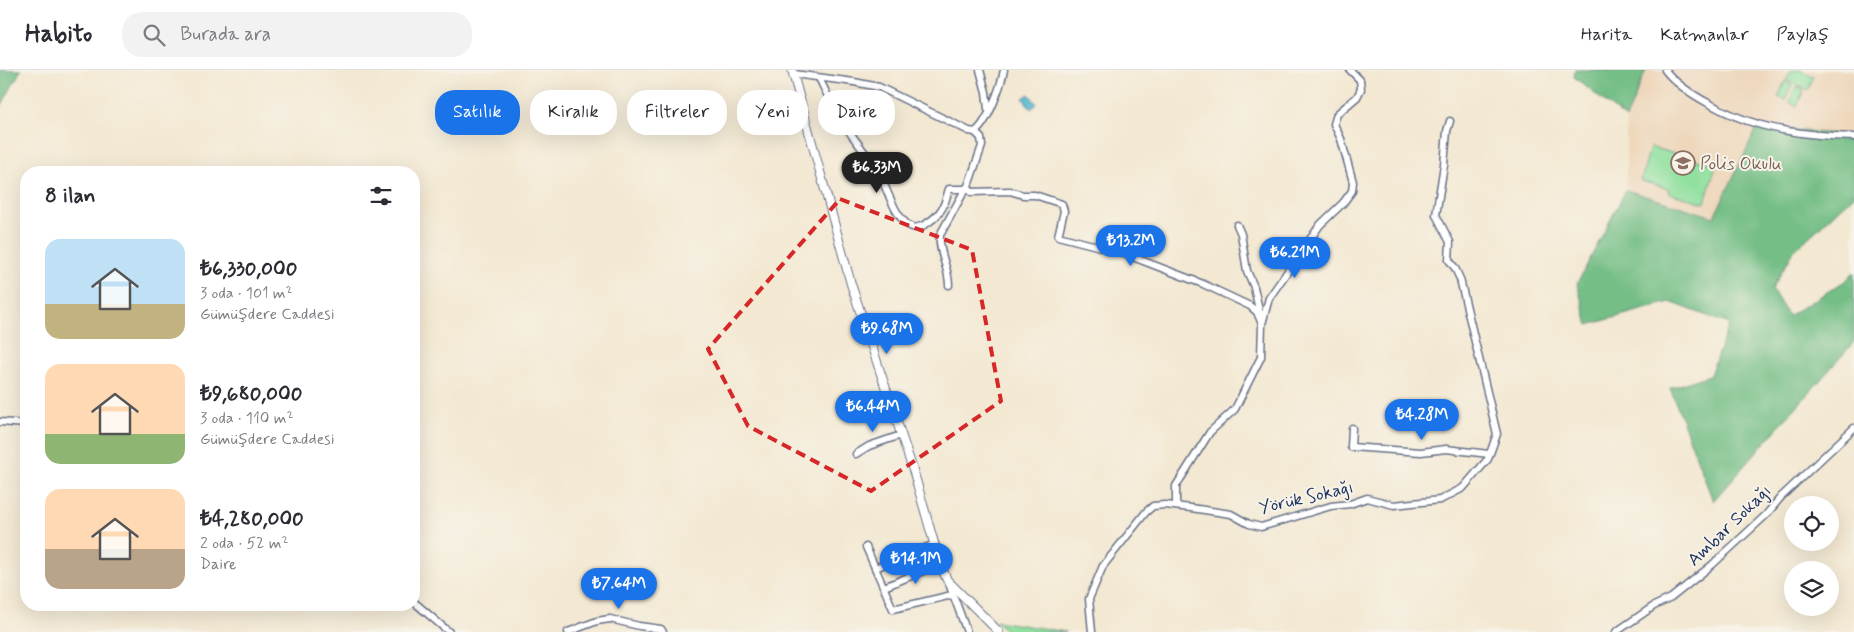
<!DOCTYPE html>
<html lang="tr">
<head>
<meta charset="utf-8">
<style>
	:root { --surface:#fff; --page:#f2f2f3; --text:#2b2b33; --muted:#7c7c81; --line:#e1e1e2; --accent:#1a73e8 }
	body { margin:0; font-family:Mynerve,sans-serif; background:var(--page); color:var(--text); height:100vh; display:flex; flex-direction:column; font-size:19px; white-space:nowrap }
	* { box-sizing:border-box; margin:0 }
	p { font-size:16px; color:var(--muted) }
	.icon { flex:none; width:28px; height:28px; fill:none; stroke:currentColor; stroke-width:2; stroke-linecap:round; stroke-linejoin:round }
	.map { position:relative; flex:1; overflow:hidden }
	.panel { position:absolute; left:20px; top:96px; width:400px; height:445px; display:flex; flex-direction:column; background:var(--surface); border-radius:20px; box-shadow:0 5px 20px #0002 }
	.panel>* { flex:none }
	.guide { position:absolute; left:435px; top:20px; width:475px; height:45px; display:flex; gap:10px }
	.buttons { position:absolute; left:1784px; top:426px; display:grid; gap:10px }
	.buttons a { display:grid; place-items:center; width:55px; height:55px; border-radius:50%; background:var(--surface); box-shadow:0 5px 20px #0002; font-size:25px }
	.price { position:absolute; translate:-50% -42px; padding:0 11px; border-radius:18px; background:var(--accent); color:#fff; font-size:16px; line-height:32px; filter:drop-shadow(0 1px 2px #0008) }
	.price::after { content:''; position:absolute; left:50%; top:30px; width:15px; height:11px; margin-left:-8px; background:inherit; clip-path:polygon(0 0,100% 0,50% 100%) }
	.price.active { background:#222; color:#fff }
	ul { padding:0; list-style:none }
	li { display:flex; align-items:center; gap:15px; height:125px; padding:0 25px }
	li span { display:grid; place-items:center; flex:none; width:140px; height:100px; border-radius:15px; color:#555 }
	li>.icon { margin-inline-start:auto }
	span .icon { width:60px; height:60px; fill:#fffc; stroke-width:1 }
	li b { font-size:21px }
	h2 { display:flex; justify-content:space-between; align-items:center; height:60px; padding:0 25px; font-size:21px }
	.pill { padding:0 18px; border-radius:20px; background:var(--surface); box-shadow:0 5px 20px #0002; font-size:18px; line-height:45px }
	.pill.active { background:var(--accent); color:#fff }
	header { display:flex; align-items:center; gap:30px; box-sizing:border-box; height:70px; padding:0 25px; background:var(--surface); border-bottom:1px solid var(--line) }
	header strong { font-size:24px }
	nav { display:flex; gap:28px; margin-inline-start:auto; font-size:18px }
	.search { width:350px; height:45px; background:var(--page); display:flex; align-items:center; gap:12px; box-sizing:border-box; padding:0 18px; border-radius:20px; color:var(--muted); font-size:19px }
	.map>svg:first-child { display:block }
	.built { fill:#eed7bb }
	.green { fill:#90e09f; stroke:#56887e }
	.forest { fill:#74be86; stroke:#487672 }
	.water { fill:#50b8ce; stroke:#367496 }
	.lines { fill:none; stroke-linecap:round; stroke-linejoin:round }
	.minor-casing { stroke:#677087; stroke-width:9 }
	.tertiary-casing { stroke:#677087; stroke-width:10 }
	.minor { stroke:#fff; stroke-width:6 }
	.tertiary { stroke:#fff; stroke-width:8 }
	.marked { fill:none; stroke:#d62828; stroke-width:4; stroke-dasharray:10 6; stroke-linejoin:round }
	.labels { text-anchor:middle; stroke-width:4; stroke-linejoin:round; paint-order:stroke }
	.education-label { font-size:18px; fill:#785e54; stroke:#f7f3e8; text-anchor:start }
	.street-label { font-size:18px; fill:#1b2f5e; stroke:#f7f3e8 }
</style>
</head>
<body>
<header>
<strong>Habito</strong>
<div class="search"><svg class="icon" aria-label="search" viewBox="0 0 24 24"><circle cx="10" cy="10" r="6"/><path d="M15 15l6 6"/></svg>Burada ara</div>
<nav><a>Harita</a><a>Katmanlar</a><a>Paylaş</a></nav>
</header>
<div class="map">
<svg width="1854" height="562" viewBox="0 0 1854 562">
	<rect width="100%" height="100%" fill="#f7f3e8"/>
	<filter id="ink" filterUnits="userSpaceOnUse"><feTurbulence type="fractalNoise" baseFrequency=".02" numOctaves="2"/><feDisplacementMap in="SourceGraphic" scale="10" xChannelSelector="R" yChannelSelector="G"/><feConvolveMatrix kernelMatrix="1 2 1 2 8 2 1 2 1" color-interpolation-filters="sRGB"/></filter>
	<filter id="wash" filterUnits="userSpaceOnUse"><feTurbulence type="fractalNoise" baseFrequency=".0096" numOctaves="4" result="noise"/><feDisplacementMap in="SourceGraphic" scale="20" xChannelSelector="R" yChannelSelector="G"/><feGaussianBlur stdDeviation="1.12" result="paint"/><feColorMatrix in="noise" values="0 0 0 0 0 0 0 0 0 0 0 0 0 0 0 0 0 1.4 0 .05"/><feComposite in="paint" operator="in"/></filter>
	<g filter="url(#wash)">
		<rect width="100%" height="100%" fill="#f3e8d2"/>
		<!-- built -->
		<path class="built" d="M1646,0H1854V66L1758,56L1714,147L1626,120V49Z"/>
		<!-- green -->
		<g class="green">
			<path d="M1791,0H1799L1814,6L1808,20L1786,10Z"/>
			<path d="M1785,11L1792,15L1785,30L1778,27Z"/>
			<path d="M1796,16L1804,20L1797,36L1789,32Z"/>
			<path d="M1650,77L1716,95L1705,133L1668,123L1669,119L1641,111Z"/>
			<path d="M996,551L1066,562H1007Z"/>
		</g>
		<!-- forest -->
		<g class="forest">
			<path d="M0,0H21L0,38Z"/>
			<path d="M1575,0H1646L1626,49L1574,7Z"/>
			<path d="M1758,56L1854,66V125L1794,181L1772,219L1788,246L1845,211L1854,202V272L1713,431L1670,318L1710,305L1729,254L1670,232L1588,255L1577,214L1626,120L1714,147Z"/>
		</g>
		<!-- water -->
		<path class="water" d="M1029,24L1037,34L1031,39L1023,28Z"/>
	</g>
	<g filter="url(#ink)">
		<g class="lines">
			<!-- minor casing -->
			<g class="minor-casing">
				<g id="minor">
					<path d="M980,0L986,22L988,39"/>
					<path d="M1665,0C1683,24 1732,47 1761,55C1789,63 1825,66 1854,67"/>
					<path d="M794,4L854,12L879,17L969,61L975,62C988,53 1001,16 1004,0"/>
					<path d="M819,8C825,20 831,33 838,45C850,65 866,82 878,102C887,117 895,150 912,157C921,160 936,148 941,140C945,135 947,125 949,119H964"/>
					<path d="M975,62L981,68L982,76L968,116L971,122L1010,121L1023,125H1035L1062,134L1064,141L1058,166L1120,182L1203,214L1250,236L1257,242L1262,254L1254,217L1247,201L1241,164L1237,155"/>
					<path d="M949,215C949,197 938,183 940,165L966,118"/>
					<path d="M0,352L26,354"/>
					<path d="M1352,358L1351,377L1421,382L1446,379L1489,384"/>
					<path d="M856,384L869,376L901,365"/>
					<path d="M1176,436V416L1210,362L1235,339L1261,287L1262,254L1269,228L1320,155L1343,133L1352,121L1353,112L1341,69L1334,54L1337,44L1357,27L1361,19L1360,10L1350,0"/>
					<path d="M866,477L893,539L952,525"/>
					<path d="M875,498L935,474"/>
					<path d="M948,511L967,562"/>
					<path d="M884,517L940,494"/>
					<path d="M414,532L449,562"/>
					<path d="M568,562L597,551L610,549L639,556L661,559L663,562"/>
					<path d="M1092,562L1089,529L1103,496L1146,442L1153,436L1165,435L1191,438L1231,444L1249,454L1261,457L1331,436L1350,434L1367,428L1394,435L1440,430L1463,418L1488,389L1497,364L1460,209L1455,198L1449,190L1450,172L1436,145L1444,95L1447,61L1450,51"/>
					<path d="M1616,562L1654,536L1671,528L1712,495L1766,445L1781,427L1854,358"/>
				</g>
			</g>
			<!-- tertiary casing -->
			<g class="tertiary-casing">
				<path id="tertiary" d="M792,0L851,214L914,403L940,494L947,510L999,562"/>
			</g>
			<!-- minor -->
			<use href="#minor" class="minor"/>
			<!-- tertiary -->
			<use href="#tertiary" class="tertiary"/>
		</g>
	</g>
	<!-- marked area -->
	<path class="marked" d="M840,129L972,180L1001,331L871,421L748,356L708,279Z"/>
	<!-- icons -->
	<defs>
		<g id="school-ring" transform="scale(1.25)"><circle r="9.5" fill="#f7f3e8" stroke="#8d6e63" stroke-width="1.5"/><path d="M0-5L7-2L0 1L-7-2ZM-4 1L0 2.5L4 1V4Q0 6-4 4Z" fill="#8d6e63"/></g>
	</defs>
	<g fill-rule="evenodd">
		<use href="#school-ring" x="1683" y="93"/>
	</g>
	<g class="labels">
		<!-- education labels -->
		<g class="education-label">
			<text x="1700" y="99">Polis Okulu</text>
		</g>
		<!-- street labels -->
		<g class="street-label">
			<text transform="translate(1306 427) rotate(-13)" y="6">Yörük Sokağı</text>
			<text transform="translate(1729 455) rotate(-44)" y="6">Ambar Sokağı</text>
		</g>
	</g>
</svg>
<div class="buttons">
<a><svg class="icon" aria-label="locate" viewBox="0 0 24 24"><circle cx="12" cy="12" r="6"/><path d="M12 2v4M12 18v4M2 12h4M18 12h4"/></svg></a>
<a><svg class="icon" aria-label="layers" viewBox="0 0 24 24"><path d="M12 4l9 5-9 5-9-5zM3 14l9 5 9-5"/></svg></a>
</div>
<b class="price active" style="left:877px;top:124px">₺6.33M</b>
<b class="price" style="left:1131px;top:197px">₺13.2M</b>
<b class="price" style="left:1295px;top:209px">₺6.21M</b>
<b class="price" style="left:887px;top:285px">₺9.68M</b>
<b class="price" style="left:873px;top:363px">₺6.44M</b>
<b class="price" style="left:1422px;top:371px">₺4.28M</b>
<b class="price" style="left:916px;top:515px">₺14.1M</b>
<b class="price" style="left:619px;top:540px">₺7.64M</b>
<div class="guide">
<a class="pill active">Satılık</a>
<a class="pill">Kiralık</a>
<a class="pill">Filtreler</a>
<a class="pill">Yeni</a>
<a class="pill">Daire</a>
</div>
<section class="panel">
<h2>8 ilan<svg class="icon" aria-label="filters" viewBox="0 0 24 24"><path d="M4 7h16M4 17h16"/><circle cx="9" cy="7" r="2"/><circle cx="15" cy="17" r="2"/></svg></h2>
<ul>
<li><span style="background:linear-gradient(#bfe0f5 65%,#c2b280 0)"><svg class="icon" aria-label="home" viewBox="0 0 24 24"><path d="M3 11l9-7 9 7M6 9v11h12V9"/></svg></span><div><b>₺6,330,000</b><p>3 oda · 101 m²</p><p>Gümüşdere Caddesi</p></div></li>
<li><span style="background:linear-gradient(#ffd9b3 70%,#8fb573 0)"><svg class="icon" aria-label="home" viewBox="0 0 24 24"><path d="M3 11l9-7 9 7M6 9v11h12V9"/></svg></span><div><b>₺9,680,000</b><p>3 oda · 110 m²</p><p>Gümüşdere Caddesi</p></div></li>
<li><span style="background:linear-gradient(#ffd9b3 60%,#b9a48a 0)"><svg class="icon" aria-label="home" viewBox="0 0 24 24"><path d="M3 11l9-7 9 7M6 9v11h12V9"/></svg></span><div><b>₺4,280,000</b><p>2 oda · 52 m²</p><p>Daire</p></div></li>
</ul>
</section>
</div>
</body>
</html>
